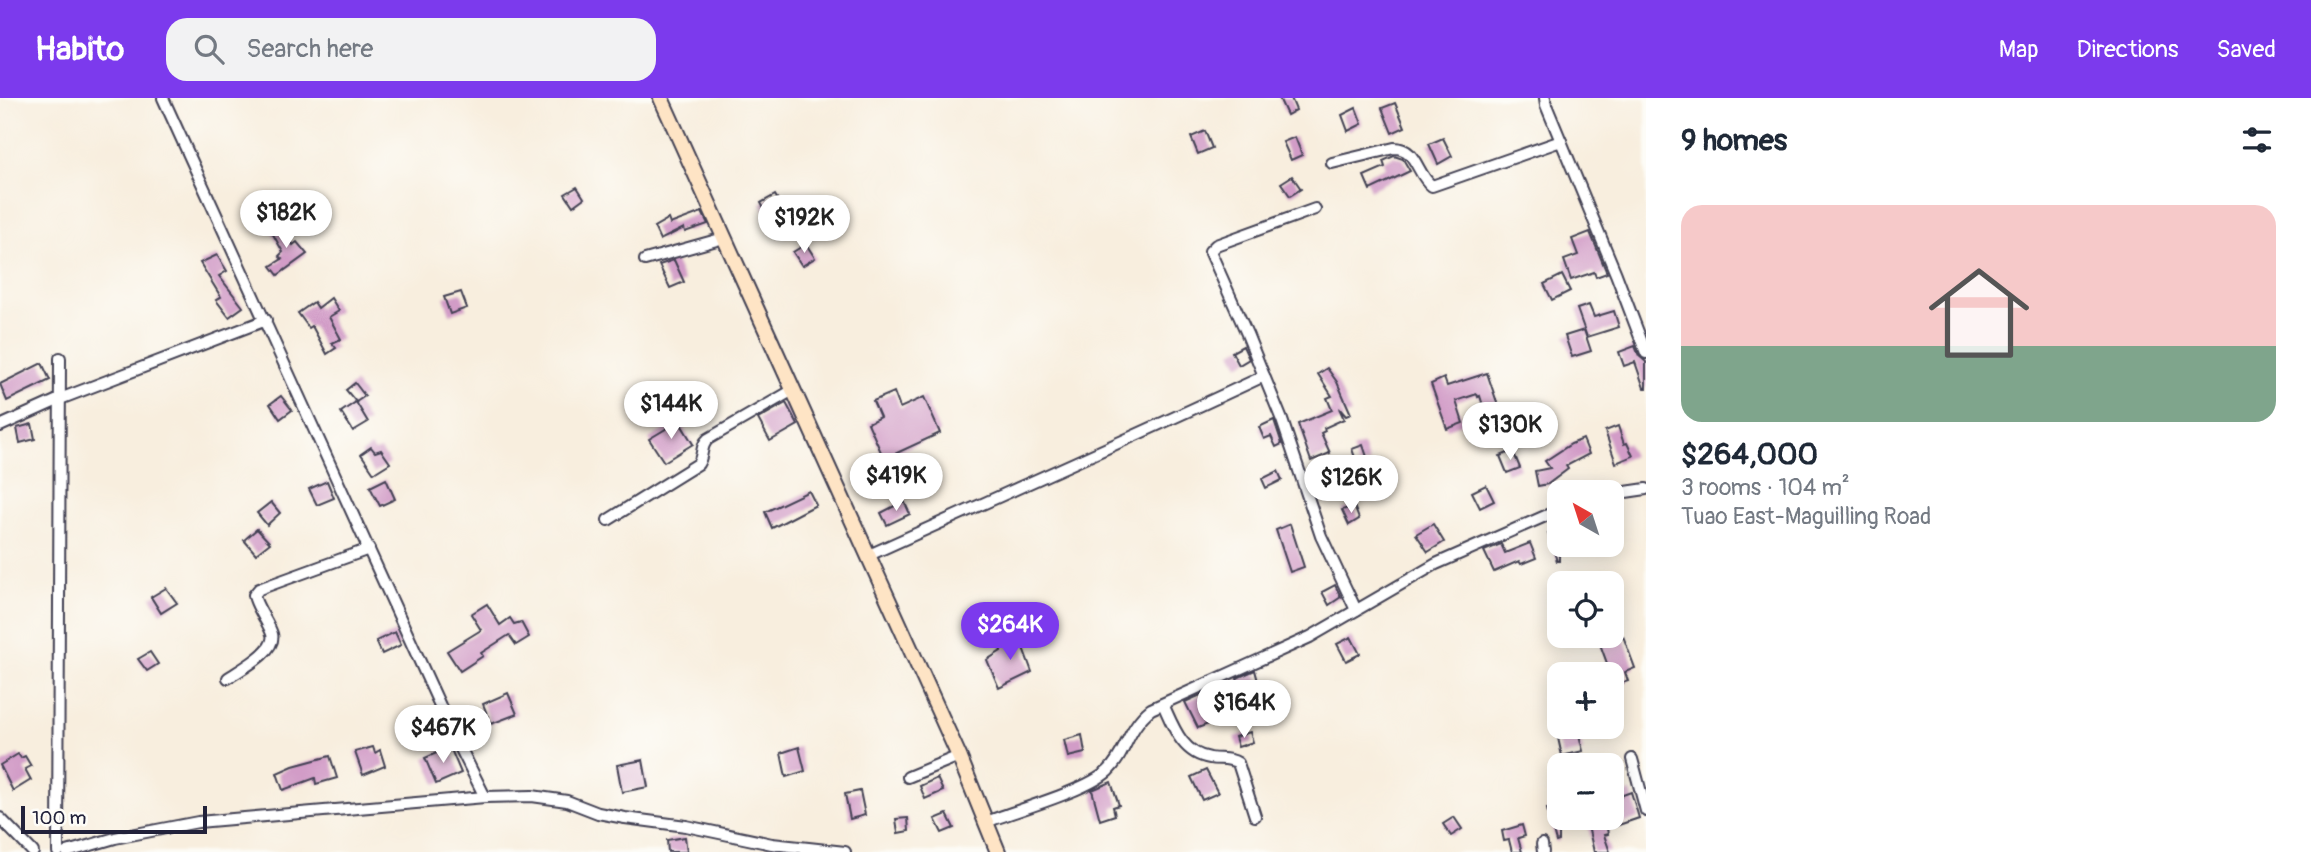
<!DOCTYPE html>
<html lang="en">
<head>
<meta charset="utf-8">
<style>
	:root { --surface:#fff; --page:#f2f2f3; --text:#1f2937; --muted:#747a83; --line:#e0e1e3; --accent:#7c3aed }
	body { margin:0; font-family:Pangolin,sans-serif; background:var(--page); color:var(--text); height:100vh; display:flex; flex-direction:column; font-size:26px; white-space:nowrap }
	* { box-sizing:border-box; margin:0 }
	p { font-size:23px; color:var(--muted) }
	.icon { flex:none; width:38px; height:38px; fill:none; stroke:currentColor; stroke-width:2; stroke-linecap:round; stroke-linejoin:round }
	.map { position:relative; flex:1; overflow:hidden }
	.side { display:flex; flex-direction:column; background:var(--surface); width:665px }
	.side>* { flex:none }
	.needle { width:46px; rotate:321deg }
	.controls { position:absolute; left:1547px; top:382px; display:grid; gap:14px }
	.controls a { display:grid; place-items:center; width:77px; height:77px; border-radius:14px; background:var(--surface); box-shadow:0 4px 18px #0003; font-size:35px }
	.scale { position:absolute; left:21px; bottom:18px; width:186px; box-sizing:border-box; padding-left:7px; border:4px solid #22223b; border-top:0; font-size:19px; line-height:24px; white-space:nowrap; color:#22223b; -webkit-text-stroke:5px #fdfcf7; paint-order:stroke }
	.price { position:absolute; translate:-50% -60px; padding:0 16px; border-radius:24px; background:#fff; color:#222; font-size:23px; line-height:46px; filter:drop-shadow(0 2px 4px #0008) }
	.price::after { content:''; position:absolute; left:50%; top:42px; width:21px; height:16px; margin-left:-10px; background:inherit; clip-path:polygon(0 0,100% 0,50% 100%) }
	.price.selected { background:var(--accent); color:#fff }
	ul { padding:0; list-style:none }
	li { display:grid; align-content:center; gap:14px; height:371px; padding:0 35px }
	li+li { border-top:2px solid var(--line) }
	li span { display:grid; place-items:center; height:217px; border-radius:21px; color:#555 }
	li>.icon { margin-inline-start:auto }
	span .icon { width:126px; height:126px; fill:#fffc; stroke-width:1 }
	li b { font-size:30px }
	h2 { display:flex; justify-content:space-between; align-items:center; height:84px; padding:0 35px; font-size:30px }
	header { display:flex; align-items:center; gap:42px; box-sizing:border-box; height:98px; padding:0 35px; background:var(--accent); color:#fff }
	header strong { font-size:33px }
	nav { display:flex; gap:38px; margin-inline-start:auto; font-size:24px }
	.search { width:490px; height:63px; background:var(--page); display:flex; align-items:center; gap:18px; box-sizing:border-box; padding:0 24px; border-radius:21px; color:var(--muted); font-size:26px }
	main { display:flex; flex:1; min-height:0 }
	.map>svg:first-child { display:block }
	.building { fill:#d29cc7 }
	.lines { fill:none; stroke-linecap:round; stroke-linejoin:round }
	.minor-casing { stroke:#424153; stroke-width:14 }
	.secondary-casing { stroke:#424153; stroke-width:18 }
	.minor { stroke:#fff; stroke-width:10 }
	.secondary { stroke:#fee4c5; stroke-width:14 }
</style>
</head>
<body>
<header>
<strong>Habito</strong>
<div class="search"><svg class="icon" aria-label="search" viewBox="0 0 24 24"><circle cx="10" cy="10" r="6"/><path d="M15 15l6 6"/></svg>Search here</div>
<nav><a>Map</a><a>Directions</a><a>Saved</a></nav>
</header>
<main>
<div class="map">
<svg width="1646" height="754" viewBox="0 0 1646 754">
	<rect width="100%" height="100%" fill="#fdfcf7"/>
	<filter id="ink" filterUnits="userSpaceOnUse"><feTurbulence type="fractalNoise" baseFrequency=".0143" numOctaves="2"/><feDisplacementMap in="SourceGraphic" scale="14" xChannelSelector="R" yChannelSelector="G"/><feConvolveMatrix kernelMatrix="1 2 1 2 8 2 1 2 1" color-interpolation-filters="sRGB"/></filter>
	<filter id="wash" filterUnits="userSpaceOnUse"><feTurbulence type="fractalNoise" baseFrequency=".00686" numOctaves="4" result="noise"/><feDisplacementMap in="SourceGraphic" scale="28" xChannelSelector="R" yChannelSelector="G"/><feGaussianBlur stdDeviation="1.57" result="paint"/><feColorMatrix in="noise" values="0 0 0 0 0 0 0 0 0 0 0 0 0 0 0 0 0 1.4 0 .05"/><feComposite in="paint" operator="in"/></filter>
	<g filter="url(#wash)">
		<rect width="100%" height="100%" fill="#f8eede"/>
		<g id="blocks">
			<!-- building -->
			<g class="building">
				<path d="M1279,0H1291L1296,12L1287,17Z"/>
				<path d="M1395,5L1405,29L1392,35L1382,10Z"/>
				<path d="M1356,10L1362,26L1348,33L1342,17Z"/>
				<path d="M1205,33L1212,50L1198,56L1191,39Z"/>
				<path d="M1295,39L1302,57L1291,62L1283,44Z"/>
				<path d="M1443,40L1452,58L1438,66L1429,46Z"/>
				<path d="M1394,58L1403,61L1410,73L1370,92L1364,78L1385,69L1383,63Z"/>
				<path d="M1292,78L1301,91L1290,98L1281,85Z"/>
				<path d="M577,89L584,100L573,108L565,96Z"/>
				<path d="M775,97L788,119L773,127L761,105Z"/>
				<path d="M702,114L708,126L685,134L684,130L660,142L654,129L668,121L670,126Z"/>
				<path d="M281,125L293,147L297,144L307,156L278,177L271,168L282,161L279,158L283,154L270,131Z"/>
				<path d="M1590,134L1607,175L1596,179L1594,174L1571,182L1564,162L1578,157L1572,141Z"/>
				<path d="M806,146L815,160L802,168L793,154Z"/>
				<path d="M217,157L227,173L219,178L243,209L229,219L216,202L221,199L200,165Z"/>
				<path d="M674,162L684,184L670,190L659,167Z"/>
				<path d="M1562,177L1570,193L1552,202L1544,186Z"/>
				<path d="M461,194L467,210L450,216L444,199Z"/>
				<path d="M331,200L339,213L329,219L341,241L332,245L336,250L327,256L312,228L309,230L298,215L314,204L318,210Z"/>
				<path d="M1589,207L1594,219L1614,213L1619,229L1587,239L1577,211Z"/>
				<path d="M1584,232L1591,253L1572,259L1565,238Z"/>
				<path d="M1243,248L1249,261L1239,267L1232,254Z"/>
				<path d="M1635,248L1639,258L1646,264V290H1644L1635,264L1624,268L1619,254Z"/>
				<path d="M42,265L50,282L7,303L0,286Z"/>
				<path d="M1327,270L1337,284L1351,316L1346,318L1339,310L1344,321L1324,330L1325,333L1321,335L1330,355L1311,363L1298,326L1332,312L1327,300L1332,298L1318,276Z"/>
				<path d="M1487,275L1504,325L1490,330L1480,298L1478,299L1477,296L1456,303L1463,325L1447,331L1431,286L1444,280L1447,288Z"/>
				<path d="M355,285L365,298L356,304L346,292Z"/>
				<path d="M894,294L900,310L924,299L940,335L884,361L868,325L880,319L873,303Z"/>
				<path d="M281,298L292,312L280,321L270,306Z"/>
				<path d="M356,304L368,324L353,333L341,314Z"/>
				<path d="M786,305L798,327L770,343L758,321Z"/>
				<path d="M1274,322L1282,346L1276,349L1271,338L1264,341L1259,329Z"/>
				<path d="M679,323L693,346L664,364L649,341Z"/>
				<path d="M32,326L35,341L20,345L17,330Z"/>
				<path d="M1618,328L1624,346L1627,345L1633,358L1616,365L1605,333Z"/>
				<path d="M1583,341L1589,356L1566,368L1568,371L1548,386L1538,388L1535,373L1550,370L1545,363L1571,346Z"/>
				<path d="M1363,347L1369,365L1358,368L1352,351Z"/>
				<path d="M371,349L375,354L381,352L390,365L374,375L361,356Z"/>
				<path d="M1513,353L1520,370L1507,375L1500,358Z"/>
				<path d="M1278,373L1282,382L1266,390L1262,381Z"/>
				<path d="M386,381L395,401L380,408L370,389Z"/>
				<path d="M327,383L334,400L317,407L309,391Z"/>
				<path d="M1486,387L1494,403L1480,410L1472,394Z"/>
				<path d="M809,393L816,407L772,430L765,414Z"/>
				<path d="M904,403L910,416L887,427L881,415Z"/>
				<path d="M271,404L280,415L267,427L257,415Z"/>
				<path d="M1354,408L1359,421L1349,427L1342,412Z"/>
				<path d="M1290,426L1304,469L1290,474L1276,432Z"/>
				<path d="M1433,426L1444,444L1428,454L1416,436Z"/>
				<path d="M257,431L270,445L256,456L244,442Z"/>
				<path d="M1559,431V463H1557L1548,435Z"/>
				<path d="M1530,445L1536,460L1521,466L1519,463L1494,474L1484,453L1501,446L1505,455Z"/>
				<path d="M1335,487L1341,499L1329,507L1322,494Z"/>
				<path d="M166,490L177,505L161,515L151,499Z"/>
				<path d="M487,506L500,527L510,520L514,526L521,524L529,539L516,547L509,537L481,555L483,558L460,573L447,553L481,532L471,516Z"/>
				<path d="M395,534L401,547L382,556L376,543Z"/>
				<path d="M1018,536L1032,574L999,590L987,562L1001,553L999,542Z"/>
				<path d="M1623,538L1635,570L1625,574L1628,583L1615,587L1600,546Z"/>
				<path d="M1351,539L1360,556L1346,563L1337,546Z"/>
				<path d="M150,554L158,566L147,573L138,561Z"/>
				<path d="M1255,572L1263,602L1245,607L1237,580Z"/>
				<path d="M508,595L517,616L491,626L483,606Z"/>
				<path d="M1203,596L1216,623L1198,630L1185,604Z"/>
				<path d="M1568,628H1577L1583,653L1562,658L1556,631Z"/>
				<path d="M1250,634L1253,644L1238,649L1235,639Z"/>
				<path d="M1082,637L1085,655L1068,659L1064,642Z"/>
				<path d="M373,649L375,655L380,652L385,668L363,677L355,654Z"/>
				<path d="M450,649L461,675L436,686L425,660Z"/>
				<path d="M799,649L805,673L786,679L781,655Z"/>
				<path d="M18,656L21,660L25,658L31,668L25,671L31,682L13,693L0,667Z"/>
				<path d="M330,658L337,680L316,686L315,680L283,692L277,675L293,668Z"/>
				<path d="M643,662L648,689L622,694L617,667Z"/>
				<path d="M1206,672L1218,695L1202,702L1191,679Z"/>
				<path d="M937,680L943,693L925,701L920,688Z"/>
				<path d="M1111,684L1119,707L1113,709L1115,717L1100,722L1092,692Z"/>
				<path d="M860,693L865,717L850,721L845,696Z"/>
				<path d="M1631,694L1639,720L1607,731L1608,736L1604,737L1610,754H1594L1587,724L1616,717L1612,701Z"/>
				<path d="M1559,708V743L1556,744L1547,711Z"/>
				<path d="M947,716L954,730L942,735L935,721Z"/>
				<path d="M1454,719L1462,731L1451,738L1443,726Z"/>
				<path d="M908,720L909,733L898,735L896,721Z"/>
				<path d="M1522,727L1525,738L1518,740L1522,754H1512L1509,742L1504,743L1502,733Z"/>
				<path d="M685,739L687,754H668L667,742Z"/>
			</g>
		</g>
	</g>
	<g filter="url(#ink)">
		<use href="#blocks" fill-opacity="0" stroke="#424153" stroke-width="2"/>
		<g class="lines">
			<!-- minor casing -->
			<g class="minor-casing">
				<g id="minor">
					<path d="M163,0L447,623L485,699"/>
					<path d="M1545,0L1546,7L1616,176L1646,255"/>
					<path d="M1332,65L1394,50C1417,50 1416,76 1432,88L1561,43"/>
					<path d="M645,162L724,140"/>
					<path d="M1264,278L1247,236L1210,153L1216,147L1315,111"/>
					<path d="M0,328L60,301L266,222"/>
					<path d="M1612,396L1646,391"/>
					<path d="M608,422L698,366C704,357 700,348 708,341L793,292"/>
					<path d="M867,458C999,398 1132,340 1264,278L1282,322L1321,438L1356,512"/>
					<path d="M228,580C241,571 277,553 272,536C268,524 259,513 255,501L254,497L259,491L369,451"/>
					<path d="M1163,606C1173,628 1182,656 1210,660C1220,662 1228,659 1238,665L1255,718"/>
					<path d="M1632,661L1646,713"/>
					<path d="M908,679L959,658"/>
					<path d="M0,720L33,754"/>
					<path d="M986,724C1017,712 1086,693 1108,673C1126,656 1127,630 1151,611L1310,539L1436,466L1559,412"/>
					<path d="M1542,746L1543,754"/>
					<path d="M58,754L60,260"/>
					<path d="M67,754L115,740L198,724L485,699L532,698L567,703L598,715L625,720L686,728L772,746L845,754"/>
				</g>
			</g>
			<!-- secondary casing -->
			<g class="secondary-casing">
				<path id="secondary" d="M661,0L959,658L998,754"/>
			</g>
			<!-- minor -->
			<use href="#minor" class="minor"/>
			<!-- secondary -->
			<use href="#secondary" class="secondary"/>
		</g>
	</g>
</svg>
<div class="controls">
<a><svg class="needle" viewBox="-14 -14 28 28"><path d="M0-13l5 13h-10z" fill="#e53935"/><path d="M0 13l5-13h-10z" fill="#747a83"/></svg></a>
<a><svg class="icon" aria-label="locate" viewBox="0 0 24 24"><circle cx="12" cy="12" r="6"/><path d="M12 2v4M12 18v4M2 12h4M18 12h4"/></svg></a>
<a>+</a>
<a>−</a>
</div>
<div class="scale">100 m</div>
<b class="price" style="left:286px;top:152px">$182K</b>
<b class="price" style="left:804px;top:157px">$192K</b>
<b class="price" style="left:671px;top:343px">$144K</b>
<b class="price" style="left:1510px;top:364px">$130K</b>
<b class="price" style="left:896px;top:415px">$419K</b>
<b class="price" style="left:1351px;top:417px">$126K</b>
<b class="price selected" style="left:1010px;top:564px">$264K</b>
<b class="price" style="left:1244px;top:642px">$164K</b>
<b class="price" style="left:443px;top:667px">$467K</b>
</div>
<section class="side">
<h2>9 homes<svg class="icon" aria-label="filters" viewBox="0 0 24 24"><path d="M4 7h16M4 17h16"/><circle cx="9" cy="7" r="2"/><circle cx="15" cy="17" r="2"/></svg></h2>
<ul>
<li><span style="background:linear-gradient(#f6c9c9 65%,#7fa58c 0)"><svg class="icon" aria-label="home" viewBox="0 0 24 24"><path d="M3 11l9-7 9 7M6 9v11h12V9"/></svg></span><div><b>$264,000</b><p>3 rooms · 104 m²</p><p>Tuao East-Maguilling Road</p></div></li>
</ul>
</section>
</main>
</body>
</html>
